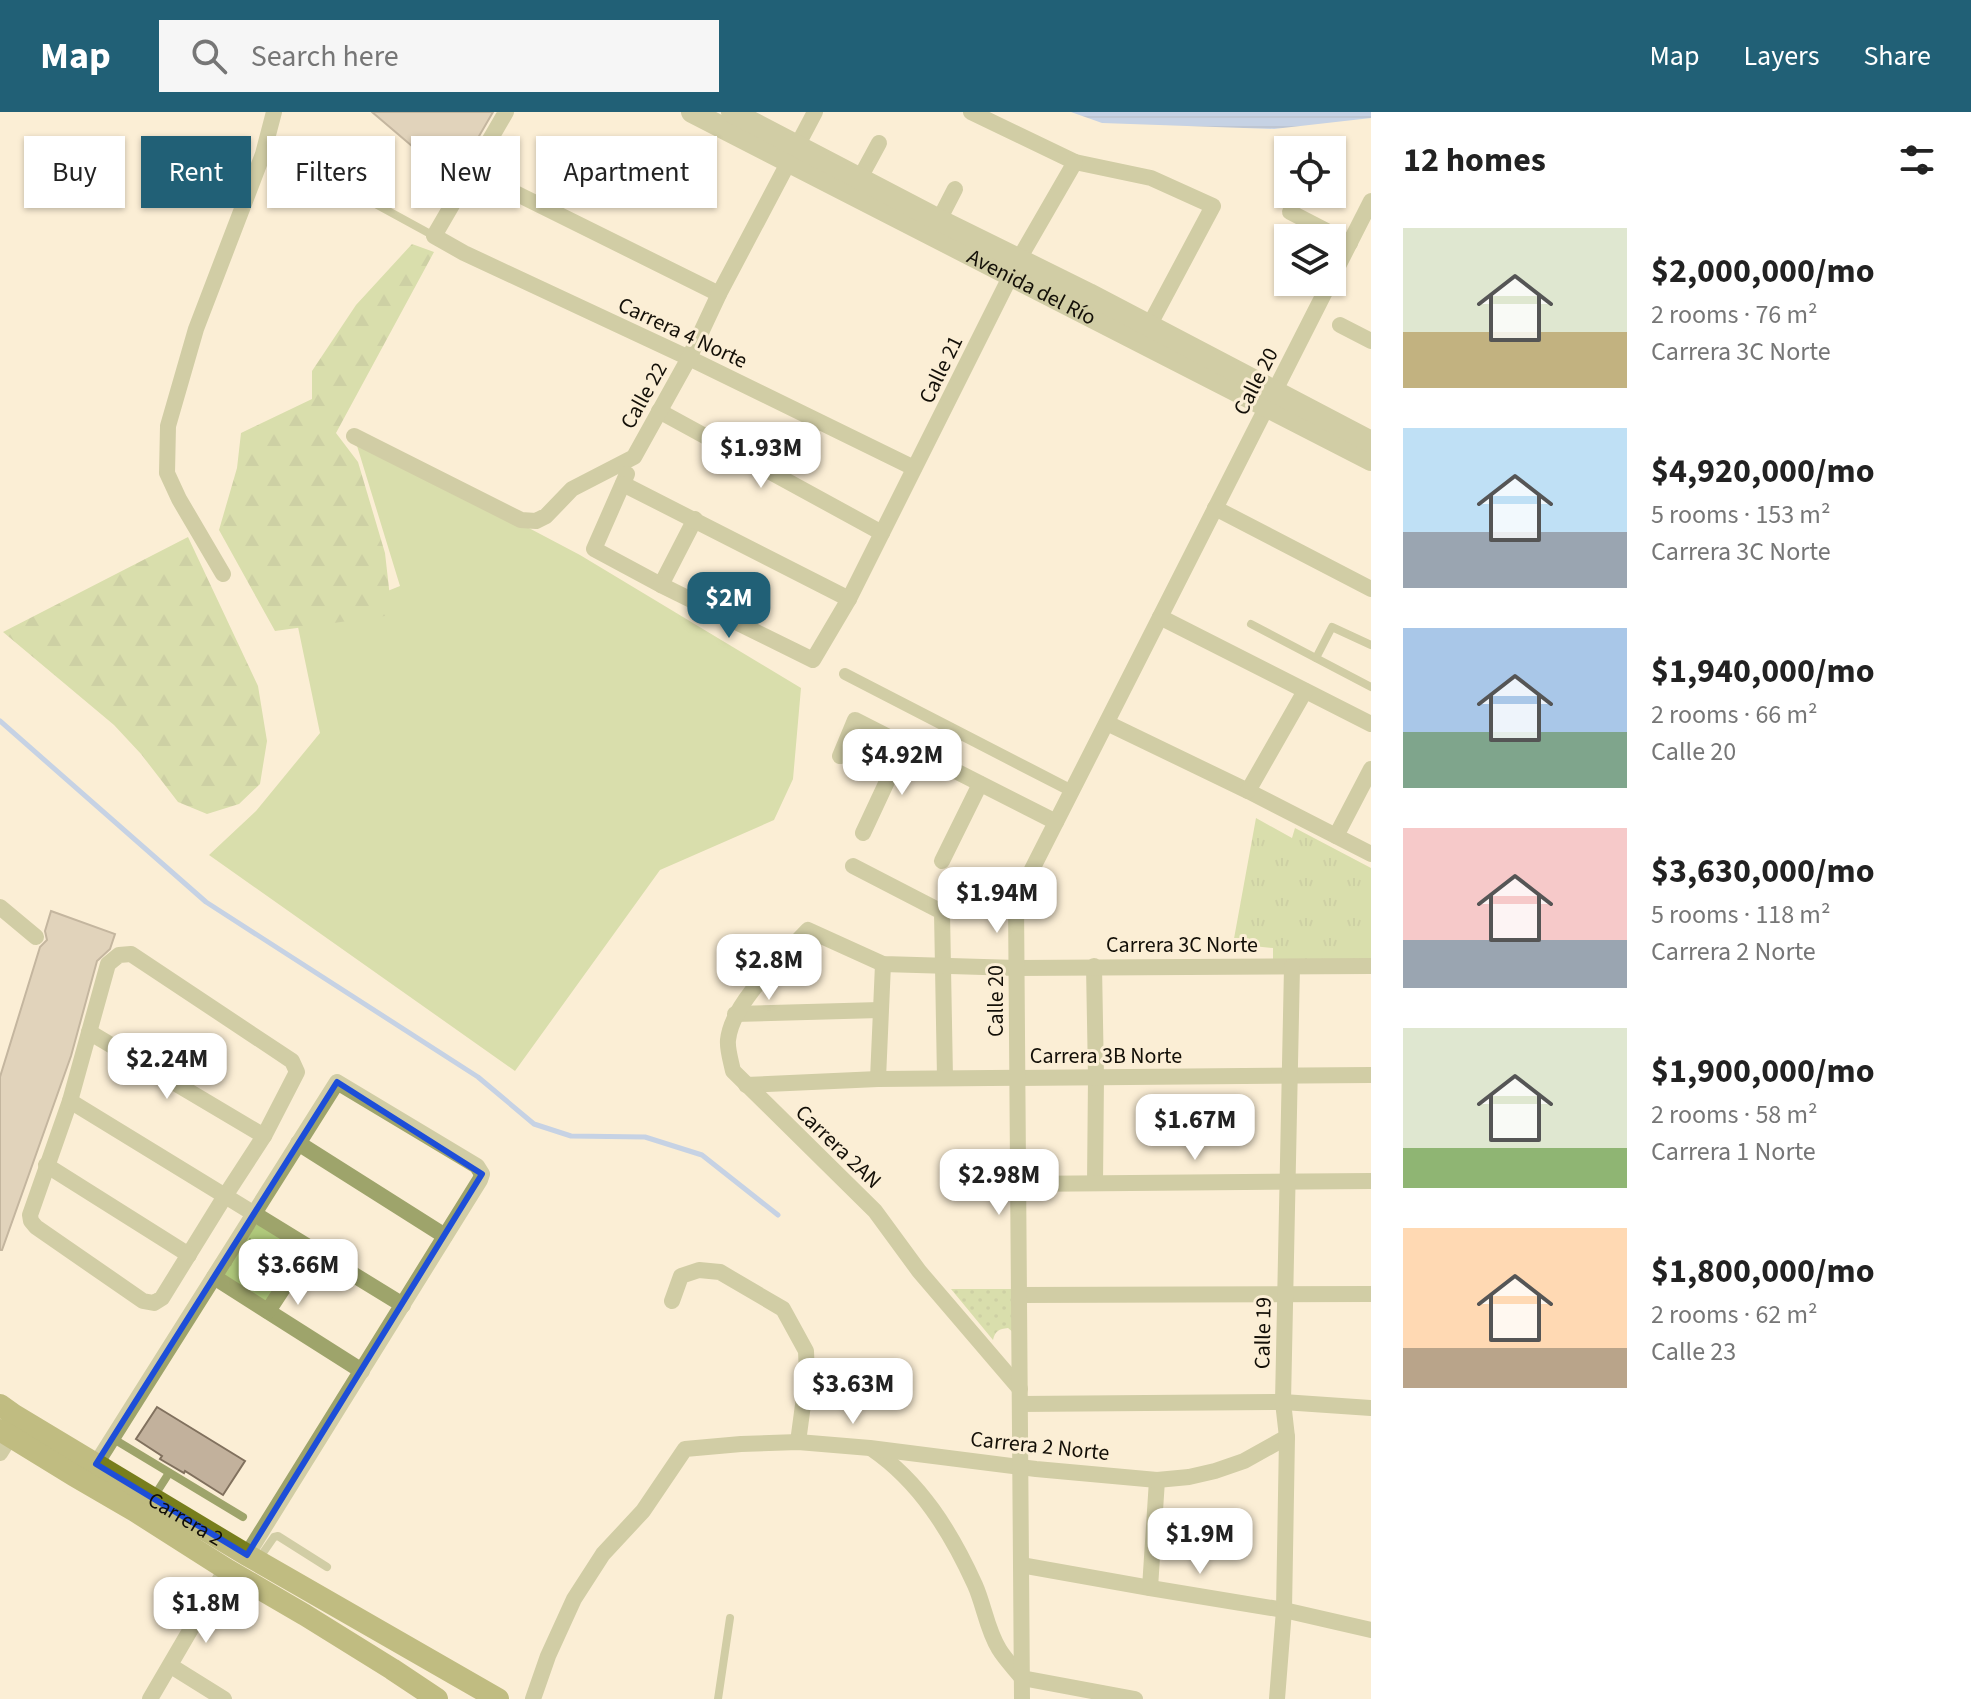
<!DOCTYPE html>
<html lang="en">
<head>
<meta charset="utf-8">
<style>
	:root { --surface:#fff; --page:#f6f6f6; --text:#222; --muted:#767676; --accent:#216076 }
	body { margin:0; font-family:"Source Sans 3",sans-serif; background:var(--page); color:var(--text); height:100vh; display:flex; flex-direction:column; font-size:30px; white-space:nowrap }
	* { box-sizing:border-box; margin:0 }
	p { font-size:26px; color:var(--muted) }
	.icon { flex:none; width:44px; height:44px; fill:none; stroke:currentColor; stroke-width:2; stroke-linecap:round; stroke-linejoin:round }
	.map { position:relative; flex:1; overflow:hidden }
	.drawer { display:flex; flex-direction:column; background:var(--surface); width:600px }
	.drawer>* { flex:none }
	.hud { position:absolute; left:24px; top:24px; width:760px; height:72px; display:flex; gap:16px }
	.buttons { position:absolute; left:1274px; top:24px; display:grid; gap:16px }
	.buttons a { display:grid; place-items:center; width:72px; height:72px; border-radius:0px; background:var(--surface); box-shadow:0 2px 6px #0004; font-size:40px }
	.price { position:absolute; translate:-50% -68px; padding:0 18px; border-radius:16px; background:#fff; color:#222; font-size:26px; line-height:52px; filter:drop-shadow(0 2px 4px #0008) }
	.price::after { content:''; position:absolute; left:50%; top:48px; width:24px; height:18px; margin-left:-12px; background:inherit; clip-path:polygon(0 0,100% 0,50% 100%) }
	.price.current { background:var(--accent); color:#fff }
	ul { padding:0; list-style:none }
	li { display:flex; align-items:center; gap:24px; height:200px; padding:0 32px }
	li span { display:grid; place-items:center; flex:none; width:224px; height:160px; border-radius:0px; color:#555 }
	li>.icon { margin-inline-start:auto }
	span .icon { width:96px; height:96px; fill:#fffc; stroke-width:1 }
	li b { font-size:34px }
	h2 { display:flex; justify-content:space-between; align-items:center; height:96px; padding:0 32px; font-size:34px }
	.pill { padding:0 28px; border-radius:0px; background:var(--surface); box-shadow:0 2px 6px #0004; font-size:28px; line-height:72px }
	.pill.current { background:var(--accent); color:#fff }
	header { display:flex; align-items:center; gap:48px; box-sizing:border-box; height:112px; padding:0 40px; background:var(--accent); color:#fff }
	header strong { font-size:38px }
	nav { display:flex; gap:44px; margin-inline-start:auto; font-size:28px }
	.search { width:560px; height:72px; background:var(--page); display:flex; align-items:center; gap:20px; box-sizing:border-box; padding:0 28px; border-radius:0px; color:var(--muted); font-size:30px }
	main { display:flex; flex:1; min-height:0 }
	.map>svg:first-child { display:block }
	.grass { fill:#b0c97b }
	.forest { fill:url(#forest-firs) }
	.park { fill:url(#park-tufts) }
	.garden { fill:url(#garden-dots) }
	.water { fill:url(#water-rules) }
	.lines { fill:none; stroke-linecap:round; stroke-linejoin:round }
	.stream { stroke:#86aff5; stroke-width:5 }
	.building { fill:#c2b19c; stroke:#81715e; stroke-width:2 }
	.service { stroke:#9ea46b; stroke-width:8 }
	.pedestrian { stroke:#9ea46b; stroke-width:12 }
	.minor { stroke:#9ea46b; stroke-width:16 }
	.tertiary { stroke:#9ea46b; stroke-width:22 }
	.secondary { stroke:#787e1c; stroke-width:22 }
	.marked { fill:none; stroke:#1d4ed8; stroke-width:6; stroke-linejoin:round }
	.labels { text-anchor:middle; stroke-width:6; stroke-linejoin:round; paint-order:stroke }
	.street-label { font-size:22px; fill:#130f07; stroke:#fbeed5 }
</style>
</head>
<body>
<header>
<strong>Map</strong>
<div class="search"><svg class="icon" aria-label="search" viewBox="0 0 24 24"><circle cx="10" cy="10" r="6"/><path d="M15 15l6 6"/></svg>Search here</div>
<nav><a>Map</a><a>Layers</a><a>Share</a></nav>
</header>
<main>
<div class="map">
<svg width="1371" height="1587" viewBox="0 0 1371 1587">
	<defs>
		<pattern id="forest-firs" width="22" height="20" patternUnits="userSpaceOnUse" patternTransform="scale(2)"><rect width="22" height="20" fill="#b0c97b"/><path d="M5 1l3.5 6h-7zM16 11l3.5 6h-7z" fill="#96ab69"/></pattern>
		<pattern id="park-tufts" width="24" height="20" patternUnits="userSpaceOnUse" patternTransform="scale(2)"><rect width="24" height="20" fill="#b0c97b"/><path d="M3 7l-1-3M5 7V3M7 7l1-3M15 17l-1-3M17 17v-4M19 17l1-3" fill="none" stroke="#96ab69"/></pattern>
		<pattern id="garden-dots" width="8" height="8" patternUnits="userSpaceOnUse" patternTransform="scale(2)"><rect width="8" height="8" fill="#b0c97b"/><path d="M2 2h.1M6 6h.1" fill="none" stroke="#96ab69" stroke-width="1.8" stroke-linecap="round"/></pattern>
		<pattern id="water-rules" width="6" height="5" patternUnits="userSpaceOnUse" patternTransform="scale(2)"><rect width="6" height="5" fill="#86aff5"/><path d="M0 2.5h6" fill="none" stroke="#7395d1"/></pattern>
	</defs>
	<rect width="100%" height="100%" fill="#fbeed5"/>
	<!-- grass -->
	<path class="grass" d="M354,324L580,443L801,576L793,667L774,708L660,758L515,959L209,743L256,699L320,621L298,515L400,474Z"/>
	<!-- forest -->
	<g class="forest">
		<path d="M412,132L434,140L336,321L358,350L385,441L392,503L275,519L219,418L237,356L241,321L312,287V259L356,193Z"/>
		<path d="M188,425L258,574L267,629L260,672L239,692L207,702L178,690L141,642L114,613L3,520Z"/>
	</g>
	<!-- park -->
	<g class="park">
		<path d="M1256,706L1292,726L1295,716L1371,756V847H1273V836L1233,832Z"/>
		<path d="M258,1110L307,1139L271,1195L222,1163Z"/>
	</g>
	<!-- garden -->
	<path class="garden" d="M951,1177H1013L1014,1221L1008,1216C999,1217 995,1219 993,1228Z"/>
	<!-- water -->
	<path class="water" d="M1071,0H1371V6L1274,17L1102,11Z"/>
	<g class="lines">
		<!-- stream -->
		<path class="stream" d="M0,609L206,790L478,965L534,1012L571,1024L645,1025L702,1043L778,1103"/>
	</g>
	<!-- building -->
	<g class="building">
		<path d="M372,0H493L453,69Z"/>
		<path d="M51,799L115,822L110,837L97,849L71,944L2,1138H0V965L40,835L47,828L45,819Z"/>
		<path d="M157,1295L245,1349L223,1383L185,1359L184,1361L160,1347L162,1344L136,1327Z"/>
	</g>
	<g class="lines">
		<!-- service -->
		<g class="service">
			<path d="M359,83L434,124"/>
			<path d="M1251,512L1371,575"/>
			<path d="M1316,546L1332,515L1371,533"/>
			<path d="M112,1326L243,1405"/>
			<path d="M153,1386L169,1361"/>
			<path d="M258,1448L274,1425L278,1424L327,1455"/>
			<path d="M718,1587L730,1506"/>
		</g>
		<!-- pedestrian -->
		<path class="pedestrian" d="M845,562L1072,679"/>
		<!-- minor -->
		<g class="minor">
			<path d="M506,0L434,124L464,141L689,246L914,356"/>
			<path d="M971,0L1075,50L1151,66L1213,94L1149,214"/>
			<path d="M471,59L719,182"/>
			<path d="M860,66L879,31"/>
			<path d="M1290,100L1350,131"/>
			<path d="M939,108L955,77"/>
			<path d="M1332,166L1371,89"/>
			<path d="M1340,213L1371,229"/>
			<path d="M659,299L882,421"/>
			<path d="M354,324L521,408L536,409L546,404L572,377L634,345L689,246L719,182L815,0"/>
			<path d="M627,362L594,437L661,473L695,407"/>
			<path d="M623,372L849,487"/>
			<path d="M1215,396L1371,477"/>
			<path d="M223,462L179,387L167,361L168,314L196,217L263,42L274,0"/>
			<path d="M661,473L813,548L849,487L1019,147L1075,50"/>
			<path d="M1160,505L1371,612"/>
			<path d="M1107,611L1248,679L1371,742"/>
			<path d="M840,644L855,608L1056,710"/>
			<path d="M1248,679L1305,579"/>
			<path d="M863,721L904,633"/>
			<path d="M1336,724L1371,657"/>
			<path d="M942,749L980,672"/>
			<path d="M853,754L942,800L945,966"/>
			<path d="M0,795L36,825"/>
			<path d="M131,842L292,949L297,960L264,1024L225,1084L162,1186L154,1191L143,1189L36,1115L31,1109L30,1103L70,989L108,852L119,843Z"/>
			<path d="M1094,854L1096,965L1095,1071"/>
			<path d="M735,902L880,898"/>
			<path d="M89,920L264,1024"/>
			<path d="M878,967L883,852"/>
			<path d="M746,973L878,967L1371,963"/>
			<path d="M70,989L403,1193"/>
			<path d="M298,1031L445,1124"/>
			<path d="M46,1053L189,1143"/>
			<path d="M1019,1072L1371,1069"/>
			<path d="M214,1165L362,1259"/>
			<path d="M1019,1183L1371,1182"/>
			<path d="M672,1189L681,1164L699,1158L720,1160L783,1197L806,1239L807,1263L798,1330"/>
			<path d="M268,1199L310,1135"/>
			<path d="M1020,1277L919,1159L875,1099L733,959C731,949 727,937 728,928C732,890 782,846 808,818L883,852L1017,856L1371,854"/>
			<path d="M1020,1292L1283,1290L1371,1296"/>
			<path d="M872,1337C920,1370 951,1420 975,1473C984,1493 987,1518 999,1537C1005,1547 1014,1556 1022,1566"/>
			<path d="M0,1341L10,1325"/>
			<path d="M96,1352L337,970L477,1054L482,1062L480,1068L247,1443"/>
			<path d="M1021,1453L1150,1476L1284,1498L1371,1518"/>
			<path d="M1150,1476L1157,1368"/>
			<path d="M171,1554L224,1587"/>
			<path d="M1022,1566L1135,1587"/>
			<path d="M150,1587L226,1457"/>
			<path d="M533,1587L548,1544L574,1487L603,1442L643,1399L685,1337L741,1332L798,1330L870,1336L1036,1357L1157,1368L1189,1365L1215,1359L1244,1349L1287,1325"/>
			<path d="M1022,1587L1016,789L1330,170"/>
			<path d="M1277,1587L1284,1498L1287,1325L1283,1290L1292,855"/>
		</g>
		<!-- tertiary -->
		<g class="tertiary">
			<path id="s1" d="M692,0L1371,348"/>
			<path d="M732,0L939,108L1089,182L1371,330"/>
		</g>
		<!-- secondary -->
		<g class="secondary">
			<path id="s2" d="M0,1293L14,1303L247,1443L498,1587"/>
			<path d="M0,1318L75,1364L135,1399L226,1457L305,1503L392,1557L437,1587"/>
		</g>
	</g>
	<!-- marked area -->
	<path d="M0 0H1371V1587H0ZM337,970L482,1062L247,1443L96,1352Z" fill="#fbeed5" fill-opacity=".55" fill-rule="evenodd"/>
	<path class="marked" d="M337,970L482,1062L247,1443L96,1352Z"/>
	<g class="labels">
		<!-- street labels -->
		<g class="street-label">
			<text dy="8" stroke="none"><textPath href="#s1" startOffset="382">Avenida del Río</textPath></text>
			<text transform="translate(683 220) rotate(25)" y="8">Carrera 4 Norte</text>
			<text transform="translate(940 257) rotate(-64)" y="8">Calle 21</text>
			<text transform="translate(1255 269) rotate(-63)" y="8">Calle 20</text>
			<text transform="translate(643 283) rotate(-61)" y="8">Calle 22</text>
			<text x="1182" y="840">Carrera 3C Norte</text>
			<text transform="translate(995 889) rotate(-90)" y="8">Calle 20</text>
			<text x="1106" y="951">Carrera 3B Norte</text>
			<text transform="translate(839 1034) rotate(44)" y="8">Carrera 2AN</text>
			<text transform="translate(1262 1221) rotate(-89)" y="8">Calle 19</text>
			<text transform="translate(1040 1333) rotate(6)" y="8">Carrera 2 Norte</text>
			<text dy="8" stroke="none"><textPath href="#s2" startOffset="218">Carrera 2</textPath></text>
		</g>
	</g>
</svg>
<div class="buttons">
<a><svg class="icon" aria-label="locate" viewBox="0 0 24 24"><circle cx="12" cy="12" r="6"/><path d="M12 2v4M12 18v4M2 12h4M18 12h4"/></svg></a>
<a><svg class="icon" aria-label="layers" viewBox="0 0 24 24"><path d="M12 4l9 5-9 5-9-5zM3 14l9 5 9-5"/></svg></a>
</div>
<b class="price" style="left:761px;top:378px">$1.93M</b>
<b class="price current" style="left:729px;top:528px">$2M</b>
<b class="price" style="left:902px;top:685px">$4.92M</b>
<b class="price" style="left:997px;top:823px">$1.94M</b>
<b class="price" style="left:769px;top:890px">$2.8M</b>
<b class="price" style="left:167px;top:989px">$2.24M</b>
<b class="price" style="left:1195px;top:1050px">$1.67M</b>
<b class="price" style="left:999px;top:1105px">$2.98M</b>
<b class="price" style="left:298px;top:1195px">$3.66M</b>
<b class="price" style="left:853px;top:1314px">$3.63M</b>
<b class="price" style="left:1200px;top:1464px">$1.9M</b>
<b class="price" style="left:206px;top:1533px">$1.8M</b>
<div class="hud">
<a class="pill">Buy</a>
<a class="pill current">Rent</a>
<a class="pill">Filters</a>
<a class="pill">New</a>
<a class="pill">Apartment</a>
</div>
</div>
<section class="drawer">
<h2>12 homes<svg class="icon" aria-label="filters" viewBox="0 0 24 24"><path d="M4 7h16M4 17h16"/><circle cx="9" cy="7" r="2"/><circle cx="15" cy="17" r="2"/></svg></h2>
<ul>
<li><span style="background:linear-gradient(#dfe7d0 65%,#c2b280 0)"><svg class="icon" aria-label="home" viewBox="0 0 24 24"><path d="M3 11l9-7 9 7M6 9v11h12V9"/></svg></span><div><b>$2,000,000/mo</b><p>2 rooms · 76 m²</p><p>Carrera 3C Norte</p></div></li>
<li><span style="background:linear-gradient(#bfe0f5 65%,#9aa5b1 0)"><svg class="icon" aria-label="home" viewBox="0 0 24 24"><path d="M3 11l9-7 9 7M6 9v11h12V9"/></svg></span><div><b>$4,920,000/mo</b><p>5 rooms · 153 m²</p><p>Carrera 3C Norte</p></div></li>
<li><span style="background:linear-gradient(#a9c7e8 65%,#7fa58c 0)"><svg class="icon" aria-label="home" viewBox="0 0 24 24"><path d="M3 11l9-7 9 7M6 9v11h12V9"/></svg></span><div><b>$1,940,000/mo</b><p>2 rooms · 66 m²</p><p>Calle 20</p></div></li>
<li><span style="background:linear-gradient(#f6c9c9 70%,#9aa5b1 0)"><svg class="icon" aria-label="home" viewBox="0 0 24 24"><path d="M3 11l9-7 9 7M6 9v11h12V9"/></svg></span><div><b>$3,630,000/mo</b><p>5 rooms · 118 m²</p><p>Carrera 2 Norte</p></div></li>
<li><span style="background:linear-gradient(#dfe7d0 75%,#8fb573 0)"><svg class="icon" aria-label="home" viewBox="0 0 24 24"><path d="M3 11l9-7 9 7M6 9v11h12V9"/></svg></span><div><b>$1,900,000/mo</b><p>2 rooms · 58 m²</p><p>Carrera 1 Norte</p></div></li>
<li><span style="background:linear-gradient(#ffd9b3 75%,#b9a48a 0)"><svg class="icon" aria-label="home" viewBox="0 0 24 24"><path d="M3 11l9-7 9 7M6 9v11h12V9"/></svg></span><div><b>$1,800,000/mo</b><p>2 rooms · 62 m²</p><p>Calle 23</p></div></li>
</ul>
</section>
</main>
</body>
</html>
